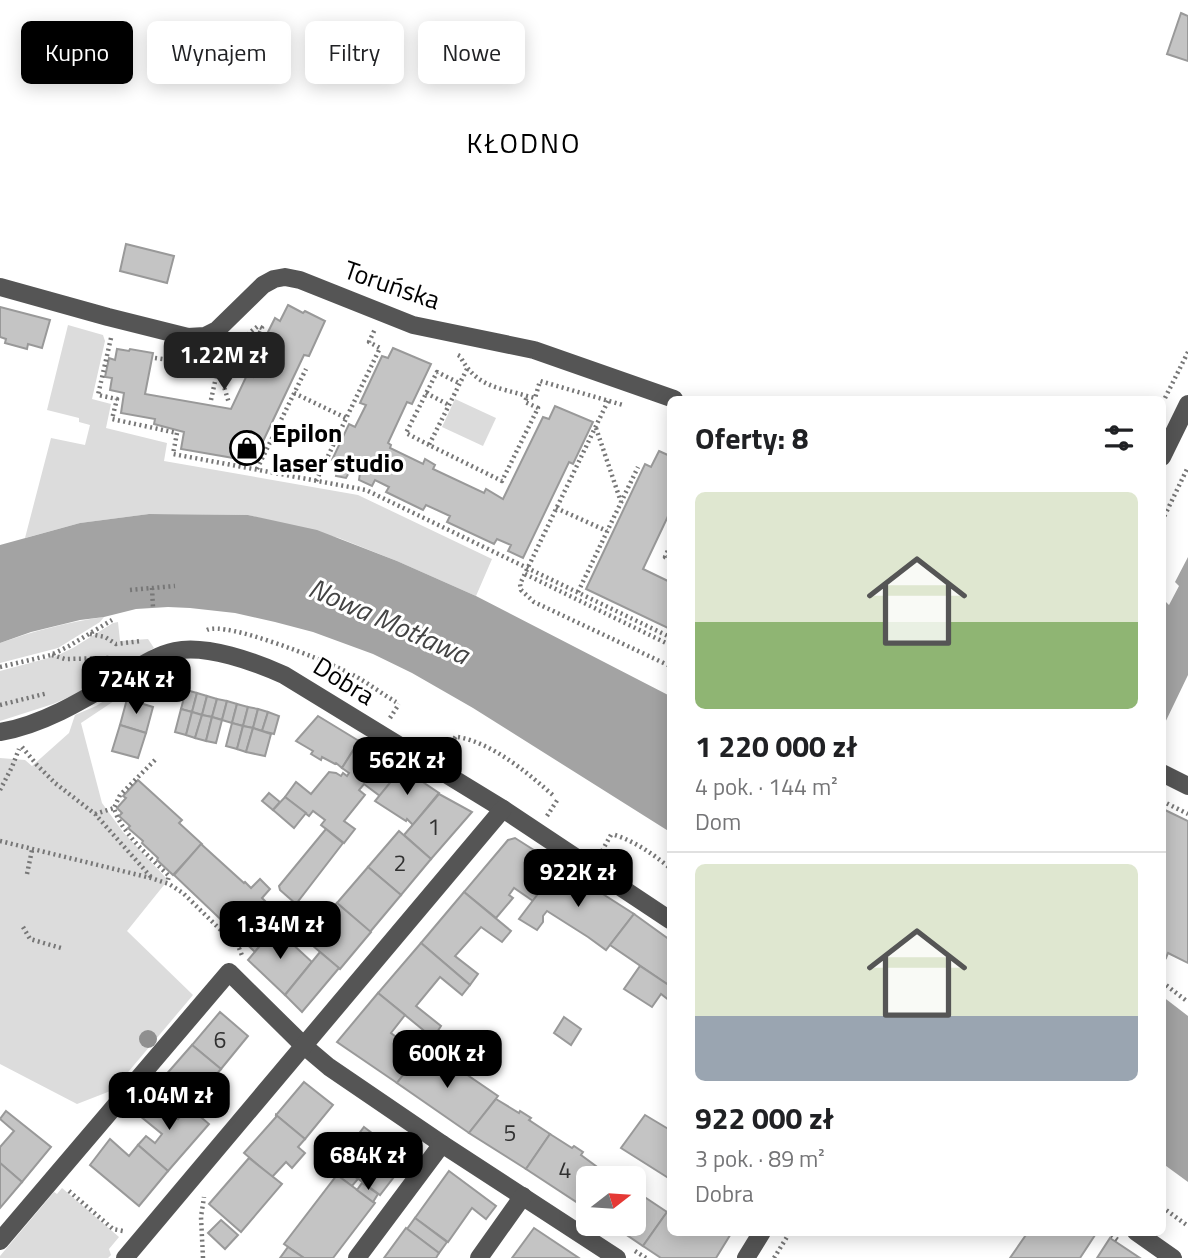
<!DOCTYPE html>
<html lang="pl">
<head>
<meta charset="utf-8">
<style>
	:root { --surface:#fff; --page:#f6f6f6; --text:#202124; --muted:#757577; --line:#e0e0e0; --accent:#000 }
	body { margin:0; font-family:"Titillium Web",sans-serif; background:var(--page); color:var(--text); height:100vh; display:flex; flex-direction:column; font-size:26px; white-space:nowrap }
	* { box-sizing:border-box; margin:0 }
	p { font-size:23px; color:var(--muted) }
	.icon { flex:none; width:38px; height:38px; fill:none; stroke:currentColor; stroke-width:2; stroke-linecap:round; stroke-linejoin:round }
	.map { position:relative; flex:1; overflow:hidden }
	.drawer { position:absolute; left:667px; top:396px; width:499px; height:840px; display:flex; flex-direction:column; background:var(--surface); border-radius:10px; box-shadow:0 4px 18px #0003 }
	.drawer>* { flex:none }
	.hud { position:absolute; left:21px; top:21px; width:541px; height:63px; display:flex; gap:14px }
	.needle { width:46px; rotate:73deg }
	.controls { position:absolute; left:576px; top:1166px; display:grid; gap:14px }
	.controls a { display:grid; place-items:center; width:70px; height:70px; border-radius:10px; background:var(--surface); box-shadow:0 4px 18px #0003; font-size:35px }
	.price { position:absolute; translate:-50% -60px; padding:0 16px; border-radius:14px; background:var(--accent); color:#fff; font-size:23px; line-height:46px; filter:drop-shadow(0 2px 4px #0008) }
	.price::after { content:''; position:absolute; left:50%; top:42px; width:21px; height:16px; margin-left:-10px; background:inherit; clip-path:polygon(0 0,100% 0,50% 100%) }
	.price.on { background:#222; color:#fff }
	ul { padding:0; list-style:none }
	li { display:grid; align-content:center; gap:14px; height:371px; padding:0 28px }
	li+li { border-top:2px solid var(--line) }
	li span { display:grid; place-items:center; height:217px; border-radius:10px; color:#555 }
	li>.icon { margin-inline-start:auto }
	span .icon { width:126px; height:126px; fill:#fffc; stroke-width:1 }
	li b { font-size:30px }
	h2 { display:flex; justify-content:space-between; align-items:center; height:84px; padding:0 28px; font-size:30px }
	.tag { padding:0 24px; border-radius:10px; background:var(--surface); box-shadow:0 4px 18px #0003; font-size:24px; line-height:63px }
	.tag.on { background:var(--accent); color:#fff }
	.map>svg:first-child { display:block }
	.green { fill:#dcdcdc }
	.water { fill:#a3a3a3 }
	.building { fill:#c4c4c4; stroke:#999; stroke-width:2 }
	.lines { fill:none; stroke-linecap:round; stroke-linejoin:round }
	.path { stroke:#777; stroke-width:4.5; stroke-dasharray:2 3.5; stroke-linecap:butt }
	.minor { stroke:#555; stroke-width:18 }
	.tree { fill:#8f8f8f }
	.labels { text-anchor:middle; stroke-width:6; stroke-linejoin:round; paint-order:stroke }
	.number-label { font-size:23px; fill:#313131 }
	.street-label { font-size:26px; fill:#000; stroke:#fff }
	.poi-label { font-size:26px; font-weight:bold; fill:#000; stroke:#fff; text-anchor:start }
	.neighbourhood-label { font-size:28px; letter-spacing:2px; fill:#000; stroke:#fff }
	.water-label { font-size:28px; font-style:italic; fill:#444; stroke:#fff }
</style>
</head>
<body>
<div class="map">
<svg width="1188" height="1258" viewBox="0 0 1188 1258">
	<rect width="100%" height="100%" fill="#fff"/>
	<!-- green -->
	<g class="green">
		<path d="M68,325L103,335L105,341L92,399L111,404L106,428L167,443L164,461L358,495L492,559L476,596L397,561L339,538L248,515L149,514L80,523L25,538L51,438L85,445L90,425L79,422V418L47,410Z"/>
		<path d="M455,399L496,418L483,446L442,427Z"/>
		<path d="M104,617L100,622L58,648L0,663V643C34,631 68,622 104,617Z"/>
		<path d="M118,622L120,641L148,639L154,648L76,694L53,704L0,721V671L56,656L73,648L113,623Z"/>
		<path d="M146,674L168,681L166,688L149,689L123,695L81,723L102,803L123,832L168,880L127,931L193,995L113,1090L77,1104L0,1064V758L25,760L32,766L69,733L75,715L96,706Z"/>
		<path d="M62,1188L119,1237L109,1249L111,1255L108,1258H0V1256L54,1192L57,1194Z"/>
	</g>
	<!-- water -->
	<g class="water">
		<path d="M149,514L248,515L317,530L397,561L476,596L670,696V832L473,708L412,673L373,654L313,632L275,622L235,613L190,608L168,607L136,609L104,617L80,620L31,632L0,643V545L80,523Z"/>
		<path d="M1188,557V675L1162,729V610L1166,602L1169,605L1179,586L1175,582Z"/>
		<path d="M1162,996L1188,1016V1182L1162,1163Z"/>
	</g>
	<!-- building -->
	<g class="building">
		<path d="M1181,13L1188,16V61L1167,54Z"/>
		<path d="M126,244L174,256L167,283L120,271Z"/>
		<path d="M288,305L303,313L305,311L325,321L309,356L304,355L256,456L246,454L245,460L181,449L184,432L154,424L155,419L121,413L124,393L110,390L112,378L105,377L109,358L115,360L117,349L129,351L130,349L153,353L145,394L231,409L247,375L253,377L260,362L254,360L275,318L280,321Z"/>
		<path d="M0,307L50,320L42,348L28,344L27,349L5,343L6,339L0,337Z"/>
		<path d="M393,348L431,364L412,404L407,402L388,443L391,445L390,448L423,464L425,459L435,465L433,469L484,493L486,489L503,499L543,417L549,419L555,406L593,422L573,464L569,462L523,558L508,551L511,545L497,539L494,544L447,522L450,516L426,505L423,510L386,492L389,487L375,480L372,486L359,480L360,473L351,469L346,478L336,476L339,463L332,460L349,424L355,427L366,405L360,403L382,356L388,358Z"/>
		<path d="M659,451L670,456V512L643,569L670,582V629L586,589L645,464L651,467Z"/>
		<path d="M186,690L197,693L192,712L181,709Z"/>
		<path d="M197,693L207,696L202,715L192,712Z"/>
		<path d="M207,696L217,699L212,717L202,715Z"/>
		<path d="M127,699L153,707L146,733L120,725Z"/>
		<path d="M217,699L227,701L222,720L212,717Z"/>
		<path d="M227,701L237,704L232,723L222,720Z"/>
		<path d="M237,704L248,707L243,726L232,723Z"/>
		<path d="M248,707L258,709L253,728L243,726Z"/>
		<path d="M181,709L192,712L186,735L175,732Z"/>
		<path d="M258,709L268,712L262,731L253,728Z"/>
		<path d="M192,712L202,715L195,738L186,735Z"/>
		<path d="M268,712L279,716L274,734L262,731Z"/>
		<path d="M202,715L212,717L206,741L195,738Z"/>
		<path d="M318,716L359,741L342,768L336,763L335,764L322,757L321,760L311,754L313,751L296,741Z"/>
		<path d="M212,717L222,720L216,743L206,741Z"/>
		<path d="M232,723L243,726L237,749L226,746Z"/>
		<path d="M120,725L146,733L138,758L112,751Z"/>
		<path d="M243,726L253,728L246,752L237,749Z"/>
		<path d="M253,728L271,734L265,756L246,752Z"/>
		<path d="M359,741L402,768L380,796L364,784L359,790L365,795L344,821L355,829L344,843L321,825L325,820L313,811L309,816L285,797L296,782L311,794L329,772L336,773L341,776L343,773L347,776L349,773L342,768Z"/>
		<path d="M402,768L439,793L413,825L407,819L406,821L375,801Z"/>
		<path d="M138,780L182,820L179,823L202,844L173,875L157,860L158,858L142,843L143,841L128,828L130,826L119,816L122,813L117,808L126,798L123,796Z"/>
		<path d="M269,793L280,802L273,810L262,801Z"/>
		<path d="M439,794L472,812L431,859L404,835Z"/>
		<path d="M285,797L306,813L294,828L273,810Z"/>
		<path d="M1165,810L1188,821V963L1168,953L1166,958L1162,956V815Z"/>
		<path d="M326,829L343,843L296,904L280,890L279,886Z"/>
		<path d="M399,831L431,859L401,895L368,867Z"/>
		<path d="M515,838L559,866L533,901L514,888L509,895L513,898L496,918L464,892L508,840Z"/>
		<path d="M201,844L244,883L245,882L251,888L260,879L270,889L262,898L283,919L255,952L174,875Z"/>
		<path d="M559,866L634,914L606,950L588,937L547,911L543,916V922L537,930L519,919Z"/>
		<path d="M368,867L401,895L370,932L337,903Z"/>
		<path d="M464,892L511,931L502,942L481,927L455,956L478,974L470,985L421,943Z"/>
		<path d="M337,903L371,932L340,969L306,940Z"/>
		<path d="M634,914L670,940V986L610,945Z"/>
		<path d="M275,928L312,962L285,995L248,960Z"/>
		<path d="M421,943L470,985L462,995L440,977L416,1006L441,1026L433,1038L378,993Z"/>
		<path d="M320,952L339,968L302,1012L285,995Z"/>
		<path d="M640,966L670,986V1001L661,994L652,1007L624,989Z"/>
		<path d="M378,993L405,1015L391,1033L404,1043L407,1040L421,1051L397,1083L337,1042Z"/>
		<path d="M220,1012L248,1036L221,1069L192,1045Z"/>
		<path d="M564,1017L581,1029L571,1045L554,1033Z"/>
		<path d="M192,1045L221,1069L193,1102L164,1077Z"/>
		<path d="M425,1046L498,1096L469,1133L397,1083Z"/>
		<path d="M164,1077L193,1102L178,1119L148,1094Z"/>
		<path d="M304,1082L333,1105L305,1139L276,1115Z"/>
		<path d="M148,1094L178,1119L189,1107L209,1124L168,1171L138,1145L146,1136L155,1143L162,1134L134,1111Z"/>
		<path d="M496,1099L519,1113L520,1111L531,1118L529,1120L550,1134L526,1169L469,1133Z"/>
		<path d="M6,1111L51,1147L22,1182L0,1163V1147L14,1131L0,1119Z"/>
		<path d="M276,1115L305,1139L298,1147L305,1153L292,1168L286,1162L272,1177L244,1153L276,1117Z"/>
		<path d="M645,1115L670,1130V1179L621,1148Z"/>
		<path d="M364,1127L407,1160L380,1195L337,1163Z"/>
		<path d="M550,1134L572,1148L574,1146L583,1152L581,1155L604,1172L600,1178H588V1194L581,1205L526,1169Z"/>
		<path d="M110,1139L129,1156L138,1145L168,1171L139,1206L90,1165Z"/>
		<path d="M249,1158L282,1184L241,1232L209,1204Z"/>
		<path d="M0,1163L22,1182L0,1208Z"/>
		<path d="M340,1166L358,1179L352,1186L334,1173Z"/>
		<path d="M449,1171L496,1206L486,1219L472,1208L448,1242L415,1218Z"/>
		<path d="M337,1175L375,1203L333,1258H304L284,1244Z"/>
		<path d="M362,1183L378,1194L373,1202L357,1190Z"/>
		<path d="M634,1190L667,1212L643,1246L609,1223H634Z"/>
		<path d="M667,1212L670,1214V1232H732L716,1258H661L643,1246Z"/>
		<path d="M415,1218L447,1242L439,1253L407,1229Z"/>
		<path d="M221,1220L238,1235L225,1249L208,1233Z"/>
		<path d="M406,1228L439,1253L436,1258H384Z"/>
		<path d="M534,1228L579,1258H512Z"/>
		<path d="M1028,1232H1097L1080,1258H1010Z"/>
		<path d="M1110,1238L1140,1258H1097Z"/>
		<path d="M288,1247L304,1258H280Z"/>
	</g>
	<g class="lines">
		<!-- path -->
		<g class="path">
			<path d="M111,338L98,395L117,399L112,419L177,433L173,454L366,490L670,637"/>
			<path d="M458,355L460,356C476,387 497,387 527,396L535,398L540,381L623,405"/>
			<path d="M155,358L218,367H243L262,328L258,326L232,347L229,344"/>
			<path d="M218,367L229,403"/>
			<path d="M467,369L429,445L502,481L538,408L525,402L527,396"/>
			<path d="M294,393L346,418"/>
			<path d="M426,393L449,405"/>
			<path d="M1165,398L1188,352"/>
			<path d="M211,400L218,368"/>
			<path d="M608,401L520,584L521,590L534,602L670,666"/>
			<path d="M596,428L621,502"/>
			<path d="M429,445L406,433L437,372L459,383"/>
			<path d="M257,469L306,369"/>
			<path d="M316,481L380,348L369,342L375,329"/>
			<path d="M556,508L607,531"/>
			<path d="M1162,521L1188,467"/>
			<path d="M670,546L665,557L670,560"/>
			<path d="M525,574L670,645"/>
			<path d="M152,588L153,608"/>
			<path d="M130,590L175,586"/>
			<path d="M578,592L638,467"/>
			<path d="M207,630C227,621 323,660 345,671C363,679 379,692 396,702"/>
			<path d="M90,634L105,637L116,644L141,641"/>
			<path d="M52,655L65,659L112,658"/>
			<path d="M0,667L51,655L69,646L112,620"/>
			<path d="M0,705L48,693"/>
			<path d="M390,718L399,704"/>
			<path d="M458,737C493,743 529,774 555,797"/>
			<path d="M22,747L37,765L55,783L95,814L151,877"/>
			<path d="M445,752L456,736"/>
			<path d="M155,760L120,795L114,808C121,833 151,858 169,876L167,883"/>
			<path d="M0,790L12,767L19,749"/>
			<path d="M1162,801L1188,814"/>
			<path d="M95,814L114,808"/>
			<path d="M547,816L558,799"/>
			<path d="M615,835C636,842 653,854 670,868"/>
			<path d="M0,841L151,878L169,884L183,893L239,948L243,958"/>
			<path d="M602,851L612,833"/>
			<path d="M27,874L32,850"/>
			<path d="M23,927L30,939L61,948"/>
			<path d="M1162,960V961"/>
			<path d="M1162,982L1188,1002"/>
			<path d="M69,1191L113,1229L123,1231"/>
			<path d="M1162,1207L1188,1226"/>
			<path d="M1107,1232L1118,1240"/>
			<path d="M635,1251L646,1258"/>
			<path d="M203,1258L201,1217L204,1197"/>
			<path d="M774,1258L790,1232"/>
		</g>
		<!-- minor -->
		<g class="minor">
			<path d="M0,287L108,317L188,337L205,336L217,330L263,285L274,279L285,277L300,280L413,325L534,350L674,399"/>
			<path d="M1162,457L1188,404"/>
			<path d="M0,732C43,725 85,699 122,677C139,667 156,655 175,651C206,644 255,662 284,675L503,809L670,920"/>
			<path d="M1162,773L1188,786"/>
			<path d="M1136,1232L1173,1258"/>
			<path d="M0,1241L229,972L303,1045L329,1067L442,1144L617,1258"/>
			<path d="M125,1258L503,809"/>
			<path d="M357,1258L442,1144"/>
			<path d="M479,1258L523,1196"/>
			<path d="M746,1258L762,1232"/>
		</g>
	</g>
	<!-- trees -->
	<circle class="tree" cx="148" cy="1039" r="9"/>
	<!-- icons -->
	<defs>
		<g id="shop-ring" transform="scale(1.75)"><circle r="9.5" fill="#fff" stroke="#000" stroke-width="1.5"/><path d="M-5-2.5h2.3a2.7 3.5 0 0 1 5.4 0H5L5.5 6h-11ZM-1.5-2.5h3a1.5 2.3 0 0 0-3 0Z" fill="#000"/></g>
	</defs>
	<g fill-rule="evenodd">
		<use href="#shop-ring" x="247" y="448"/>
	</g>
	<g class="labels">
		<!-- number labels -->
		<g class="number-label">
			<text x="434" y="835">1</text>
			<text x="400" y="871">2</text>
			<text x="220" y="1048">6</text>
			<text x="510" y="1141">5</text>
			<text x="565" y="1178">4</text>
		</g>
		<!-- street labels -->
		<g class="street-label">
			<text transform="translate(392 285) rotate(19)" y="9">Toruńska</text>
			<text transform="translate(344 681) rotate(32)" y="9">Dobra</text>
		</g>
		<!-- poi labels -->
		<g class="poi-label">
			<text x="272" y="442">Epilon<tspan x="272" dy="30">laser studio</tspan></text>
		</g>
		<!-- neighbourhood labels -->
		<g class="neighbourhood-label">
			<text x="524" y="153">KŁODNO</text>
		</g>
		<!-- water labels -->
		<g class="water-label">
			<text transform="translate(389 621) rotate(24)" y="10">Nowa Motława</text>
		</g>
	</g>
</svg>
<div class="controls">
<a><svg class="needle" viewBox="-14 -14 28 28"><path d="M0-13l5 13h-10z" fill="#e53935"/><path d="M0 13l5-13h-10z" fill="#757577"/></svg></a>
</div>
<b class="price on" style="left:224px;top:392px">1.22M zł</b>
<b class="price" style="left:136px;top:716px">724K zł</b>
<b class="price" style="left:407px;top:797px">562K zł</b>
<b class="price" style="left:578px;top:909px">922K zł</b>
<b class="price" style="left:280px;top:961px">1.34M zł</b>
<b class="price" style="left:447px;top:1090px">600K zł</b>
<b class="price" style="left:169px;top:1132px">1.04M zł</b>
<b class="price" style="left:368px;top:1192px">684K zł</b>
<div class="hud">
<a class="tag on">Kupno</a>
<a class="tag">Wynajem</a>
<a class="tag">Filtry</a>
<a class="tag">Nowe</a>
</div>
<section class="drawer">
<h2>Oferty: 8<svg class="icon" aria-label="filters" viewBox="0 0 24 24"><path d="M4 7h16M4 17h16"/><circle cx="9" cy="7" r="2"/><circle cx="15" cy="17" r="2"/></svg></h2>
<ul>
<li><span style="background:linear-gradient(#dfe7d0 60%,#8fb573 0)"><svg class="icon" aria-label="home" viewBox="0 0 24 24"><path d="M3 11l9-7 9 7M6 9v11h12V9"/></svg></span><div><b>1 220 000 zł</b><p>4 pok. · 144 m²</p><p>Dom</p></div></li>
<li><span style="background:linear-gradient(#dfe7d0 70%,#9aa5b1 0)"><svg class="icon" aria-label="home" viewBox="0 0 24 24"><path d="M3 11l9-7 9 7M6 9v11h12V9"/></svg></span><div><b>922 000 zł</b><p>3 pok. · 89 m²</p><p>Dobra</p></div></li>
</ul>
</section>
</div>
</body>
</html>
